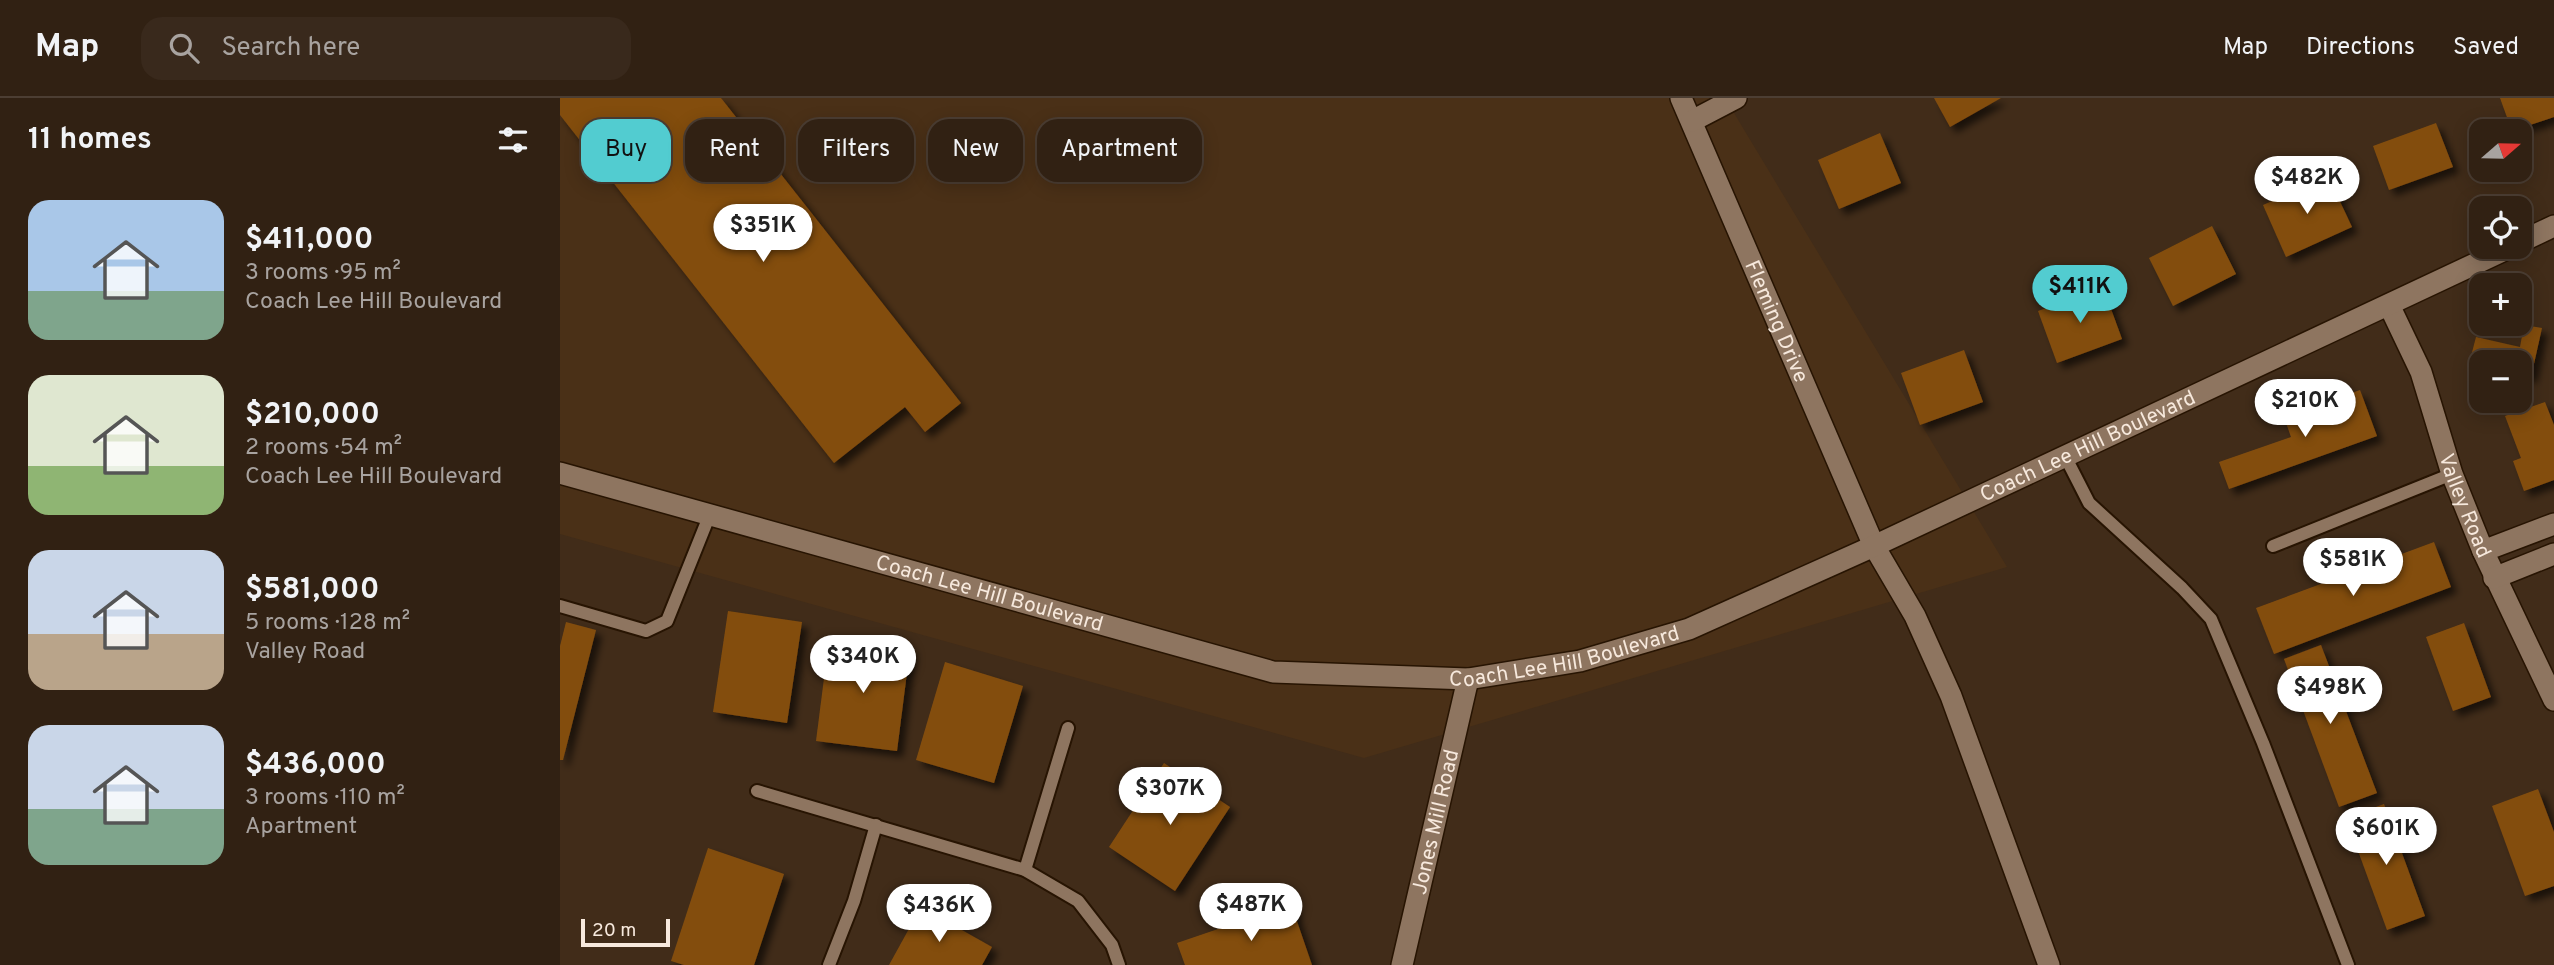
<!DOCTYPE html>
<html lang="en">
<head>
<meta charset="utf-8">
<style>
	:root { --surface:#312113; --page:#39291c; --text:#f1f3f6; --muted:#a8a3a0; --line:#4c3e33; --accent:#52ccd0 }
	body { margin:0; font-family:Overpass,sans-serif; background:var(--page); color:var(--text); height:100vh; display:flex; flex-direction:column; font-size:26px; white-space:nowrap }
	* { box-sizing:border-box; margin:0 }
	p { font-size:23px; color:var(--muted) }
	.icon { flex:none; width:38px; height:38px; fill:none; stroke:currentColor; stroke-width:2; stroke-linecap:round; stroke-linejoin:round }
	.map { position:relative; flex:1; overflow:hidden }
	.sheet { display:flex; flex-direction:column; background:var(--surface); width:560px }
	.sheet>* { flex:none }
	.top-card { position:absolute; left:21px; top:21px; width:665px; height:63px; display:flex; gap:14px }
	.needle { width:46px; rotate:70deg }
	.controls { position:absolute; left:1909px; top:21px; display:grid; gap:14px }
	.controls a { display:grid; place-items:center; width:63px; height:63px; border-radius:14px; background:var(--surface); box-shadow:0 4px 18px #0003,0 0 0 2px var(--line); font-size:35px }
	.scale { position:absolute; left:21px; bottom:18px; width:89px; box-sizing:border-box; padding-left:7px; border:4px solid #f7e9dd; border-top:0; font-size:19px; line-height:24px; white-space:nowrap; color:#f7e9dd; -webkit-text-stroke:5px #412c19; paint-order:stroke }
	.price { position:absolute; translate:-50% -60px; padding:0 16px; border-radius:24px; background:#fff; color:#222; font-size:23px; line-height:46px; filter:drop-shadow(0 2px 4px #0008) }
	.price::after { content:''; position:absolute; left:50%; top:42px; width:21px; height:16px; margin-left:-10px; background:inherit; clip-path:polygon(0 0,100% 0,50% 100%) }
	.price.selected { background:var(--accent); color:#111 }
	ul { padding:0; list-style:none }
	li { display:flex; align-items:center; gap:21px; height:175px; padding:0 28px }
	li span { display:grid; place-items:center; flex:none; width:196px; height:140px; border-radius:21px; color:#555 }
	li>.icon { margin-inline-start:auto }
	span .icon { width:84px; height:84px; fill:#fffc; stroke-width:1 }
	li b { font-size:30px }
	h2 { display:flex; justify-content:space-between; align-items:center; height:84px; padding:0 28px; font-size:30px }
	.tag { padding:0 24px; border-radius:21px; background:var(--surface); box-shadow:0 4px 18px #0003,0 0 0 2px var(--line); font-size:24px; line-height:63px }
	.tag.selected { background:var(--accent); color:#111 }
	header { display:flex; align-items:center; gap:42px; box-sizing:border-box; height:98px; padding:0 35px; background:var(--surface); border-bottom:2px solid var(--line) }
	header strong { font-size:33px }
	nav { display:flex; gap:38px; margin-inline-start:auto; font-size:24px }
	.search { width:490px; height:63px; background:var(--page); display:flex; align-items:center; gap:18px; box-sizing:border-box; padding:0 24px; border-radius:21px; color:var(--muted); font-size:26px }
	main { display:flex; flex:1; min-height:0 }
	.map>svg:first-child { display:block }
	.built { fill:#4a3017 }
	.building { fill:#834d0e; filter:url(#shadow) }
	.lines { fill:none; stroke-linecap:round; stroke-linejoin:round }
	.service-casing { stroke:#271402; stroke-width:16 }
	.minor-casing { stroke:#271402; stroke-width:24 }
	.tertiary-casing { stroke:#271402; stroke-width:24 }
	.service { stroke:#8e7560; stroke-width:12 }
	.minor { stroke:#8e7560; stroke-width:21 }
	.tertiary { stroke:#8e7560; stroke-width:21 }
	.labels { text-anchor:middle; stroke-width:5; stroke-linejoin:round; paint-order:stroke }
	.street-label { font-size:21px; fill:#f7e9dd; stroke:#412c19 }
</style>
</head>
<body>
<header>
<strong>Map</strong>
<div class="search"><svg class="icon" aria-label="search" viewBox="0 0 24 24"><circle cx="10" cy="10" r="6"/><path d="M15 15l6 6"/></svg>Search here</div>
<nav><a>Map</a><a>Directions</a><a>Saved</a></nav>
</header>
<main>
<section class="sheet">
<h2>11 homes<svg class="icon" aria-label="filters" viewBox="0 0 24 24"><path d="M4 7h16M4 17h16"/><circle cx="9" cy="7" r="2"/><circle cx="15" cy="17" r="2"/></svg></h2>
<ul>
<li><span style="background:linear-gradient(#a9c7e8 65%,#7fa58c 0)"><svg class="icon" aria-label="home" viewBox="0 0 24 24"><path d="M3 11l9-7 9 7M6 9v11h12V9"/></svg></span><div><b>$411,000</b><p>3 rooms · 95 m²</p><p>Coach Lee Hill Boulevard</p></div></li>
<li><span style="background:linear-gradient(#dfe7d0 65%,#8fb573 0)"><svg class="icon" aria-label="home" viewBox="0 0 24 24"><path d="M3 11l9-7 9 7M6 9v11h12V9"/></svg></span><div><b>$210,000</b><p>2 rooms · 54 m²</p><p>Coach Lee Hill Boulevard</p></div></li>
<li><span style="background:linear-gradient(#c9d6e8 60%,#b9a48a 0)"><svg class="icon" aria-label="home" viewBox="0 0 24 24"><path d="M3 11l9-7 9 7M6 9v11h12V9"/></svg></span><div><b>$581,000</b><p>5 rooms · 128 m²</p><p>Valley Road</p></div></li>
<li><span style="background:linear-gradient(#c9d6e8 60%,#7fa58c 0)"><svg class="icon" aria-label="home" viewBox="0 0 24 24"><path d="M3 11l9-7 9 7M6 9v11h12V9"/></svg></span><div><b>$436,000</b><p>3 rooms · 110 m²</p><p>Apartment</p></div></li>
</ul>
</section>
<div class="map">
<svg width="1994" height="867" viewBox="0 0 1994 867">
	<defs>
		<filter id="shadow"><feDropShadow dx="6" dy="6" stdDeviation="3.5" flood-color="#0009"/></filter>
	</defs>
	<rect width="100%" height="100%" fill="#412c19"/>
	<!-- built -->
	<path class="built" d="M0,0H1165L1447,469L804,660L0,436Z"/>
	<!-- building -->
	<g class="building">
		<path d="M0,0H161L401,305L365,334L345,309L274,365L0,17Z"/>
		<path d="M1374,0H1441L1390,29Z"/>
		<path d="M1940,0H1994V19L1952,33Z"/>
		<path d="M1876,25L1893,69L1829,92L1813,48Z"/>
		<path d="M1320,35L1341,85L1279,111L1258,62Z"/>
		<path d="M1768,78L1792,129L1726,159L1703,107Z"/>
		<path d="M1652,128L1676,176L1613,208L1589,160Z"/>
		<path d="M1543,189L1562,241L1497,265L1478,213Z"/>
		<path d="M1964,227L1982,230L1971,279L1960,277V264H1922V268L1909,266L1916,239L1960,249Z"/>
		<path d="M1404,252L1423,304L1360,327L1341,275Z"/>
		<path d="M1800,292L1817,338L1669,391L1659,364L1731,339L1724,319Z"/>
		<path d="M1985,304L1994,327V382L1964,393L1953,363L1961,360L1945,318Z"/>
		<path d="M1874,444L1891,489L1714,556L1696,510Z"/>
		<path d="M168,513L242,524L227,625L153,614Z"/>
		<path d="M6,524L36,532L3,662H0V548Z"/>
		<path d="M1904,525L1931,599L1893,613L1866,539Z"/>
		<path d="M269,541L350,551L337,653L256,643Z"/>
		<path d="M1761,547L1817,695L1779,709L1724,561Z"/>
		<path d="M385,564L463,588L434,685L356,662Z"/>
		<path d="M604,665L670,709L615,793L549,749Z"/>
		<path d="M1978,691L1994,734V788L1965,798L1932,708Z"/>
		<path d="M1824,706L1865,818L1827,832L1786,720Z"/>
		<path d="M148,750L224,776L194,867H124L111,863Z"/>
		<path d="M731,806L752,867H625L617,845Z"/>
		<path d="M361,809L432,849L422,867H329Z"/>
	</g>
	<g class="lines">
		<!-- service casing -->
		<g class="service-casing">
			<g id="service">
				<path d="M1505,358L1529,405L1622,490L1651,521L1703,645L1788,867"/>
				<path d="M1713,448L1892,376"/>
				<path d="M0,508L86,533L107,523L150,416"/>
				<path d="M197,693L465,772L518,803L552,847L559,867"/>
				<path d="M465,772L508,630"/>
				<path d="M269,867L294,803L316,727"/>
			</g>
		</g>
		<!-- minor casing -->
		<g class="minor-casing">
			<g id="minor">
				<path id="s1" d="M1121,0L1314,448L1355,518L1391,598L1489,867"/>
				<path d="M1132,23L1176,0"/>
				<path id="s2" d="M1829,207L1861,274L1892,376L1923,453L1994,602"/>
				<path d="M1923,453L1994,426"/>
				<path d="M1934,480L1994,456"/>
				<path id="s3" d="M842,867L908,581"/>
			</g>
		</g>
		<!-- tertiary casing -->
		<g class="tertiary-casing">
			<g id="tertiary">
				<path d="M1960,144L1994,128"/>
				<path id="s4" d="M0,375L713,574L908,581L1020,563L1129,531L1314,448L1951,149"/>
			</g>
		</g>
		<!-- service -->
		<use href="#service" class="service"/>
		<!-- minor -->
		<use href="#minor" class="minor"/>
		<!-- tertiary -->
		<use href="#tertiary" class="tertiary"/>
	</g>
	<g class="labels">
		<!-- street labels -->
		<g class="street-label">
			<text dy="7" stroke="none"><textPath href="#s1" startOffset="243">Fleming Drive</textPath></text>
			<text dy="7" stroke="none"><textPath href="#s4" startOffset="1601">Coach Lee Hill Boulevard</textPath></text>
			<text dy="7" stroke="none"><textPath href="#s2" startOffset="215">Valley Road</textPath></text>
			<text dy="7" stroke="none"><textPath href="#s4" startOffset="446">Coach Lee Hill Boulevard</textPath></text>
			<text dy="7" stroke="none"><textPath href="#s4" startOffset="1034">Coach Lee Hill Boulevard</textPath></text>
			<text dy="7" stroke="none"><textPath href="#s3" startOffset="147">Jones Mill Road</textPath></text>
		</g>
	</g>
</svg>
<div class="controls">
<a><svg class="needle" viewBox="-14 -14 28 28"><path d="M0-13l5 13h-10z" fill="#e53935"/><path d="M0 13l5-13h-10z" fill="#a8a3a0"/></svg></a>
<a><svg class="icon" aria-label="locate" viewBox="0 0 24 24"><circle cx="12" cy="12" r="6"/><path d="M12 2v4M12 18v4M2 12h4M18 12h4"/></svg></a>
<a>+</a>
<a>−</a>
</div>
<div class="scale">20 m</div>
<b class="price" style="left:1747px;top:118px">$482K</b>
<b class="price" style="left:203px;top:166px">$351K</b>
<b class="price selected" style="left:1520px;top:227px">$411K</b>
<b class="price" style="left:1745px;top:341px">$210K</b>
<b class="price" style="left:1793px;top:500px">$581K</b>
<b class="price" style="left:303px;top:597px">$340K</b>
<b class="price" style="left:1770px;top:628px">$498K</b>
<b class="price" style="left:610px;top:729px">$307K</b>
<b class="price" style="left:1826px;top:769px">$601K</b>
<b class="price" style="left:691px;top:845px">$487K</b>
<b class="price" style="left:379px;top:846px">$436K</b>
<div class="top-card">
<a class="tag selected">Buy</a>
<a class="tag">Rent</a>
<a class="tag">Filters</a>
<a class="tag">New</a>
<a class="tag">Apartment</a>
</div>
</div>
</main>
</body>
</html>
